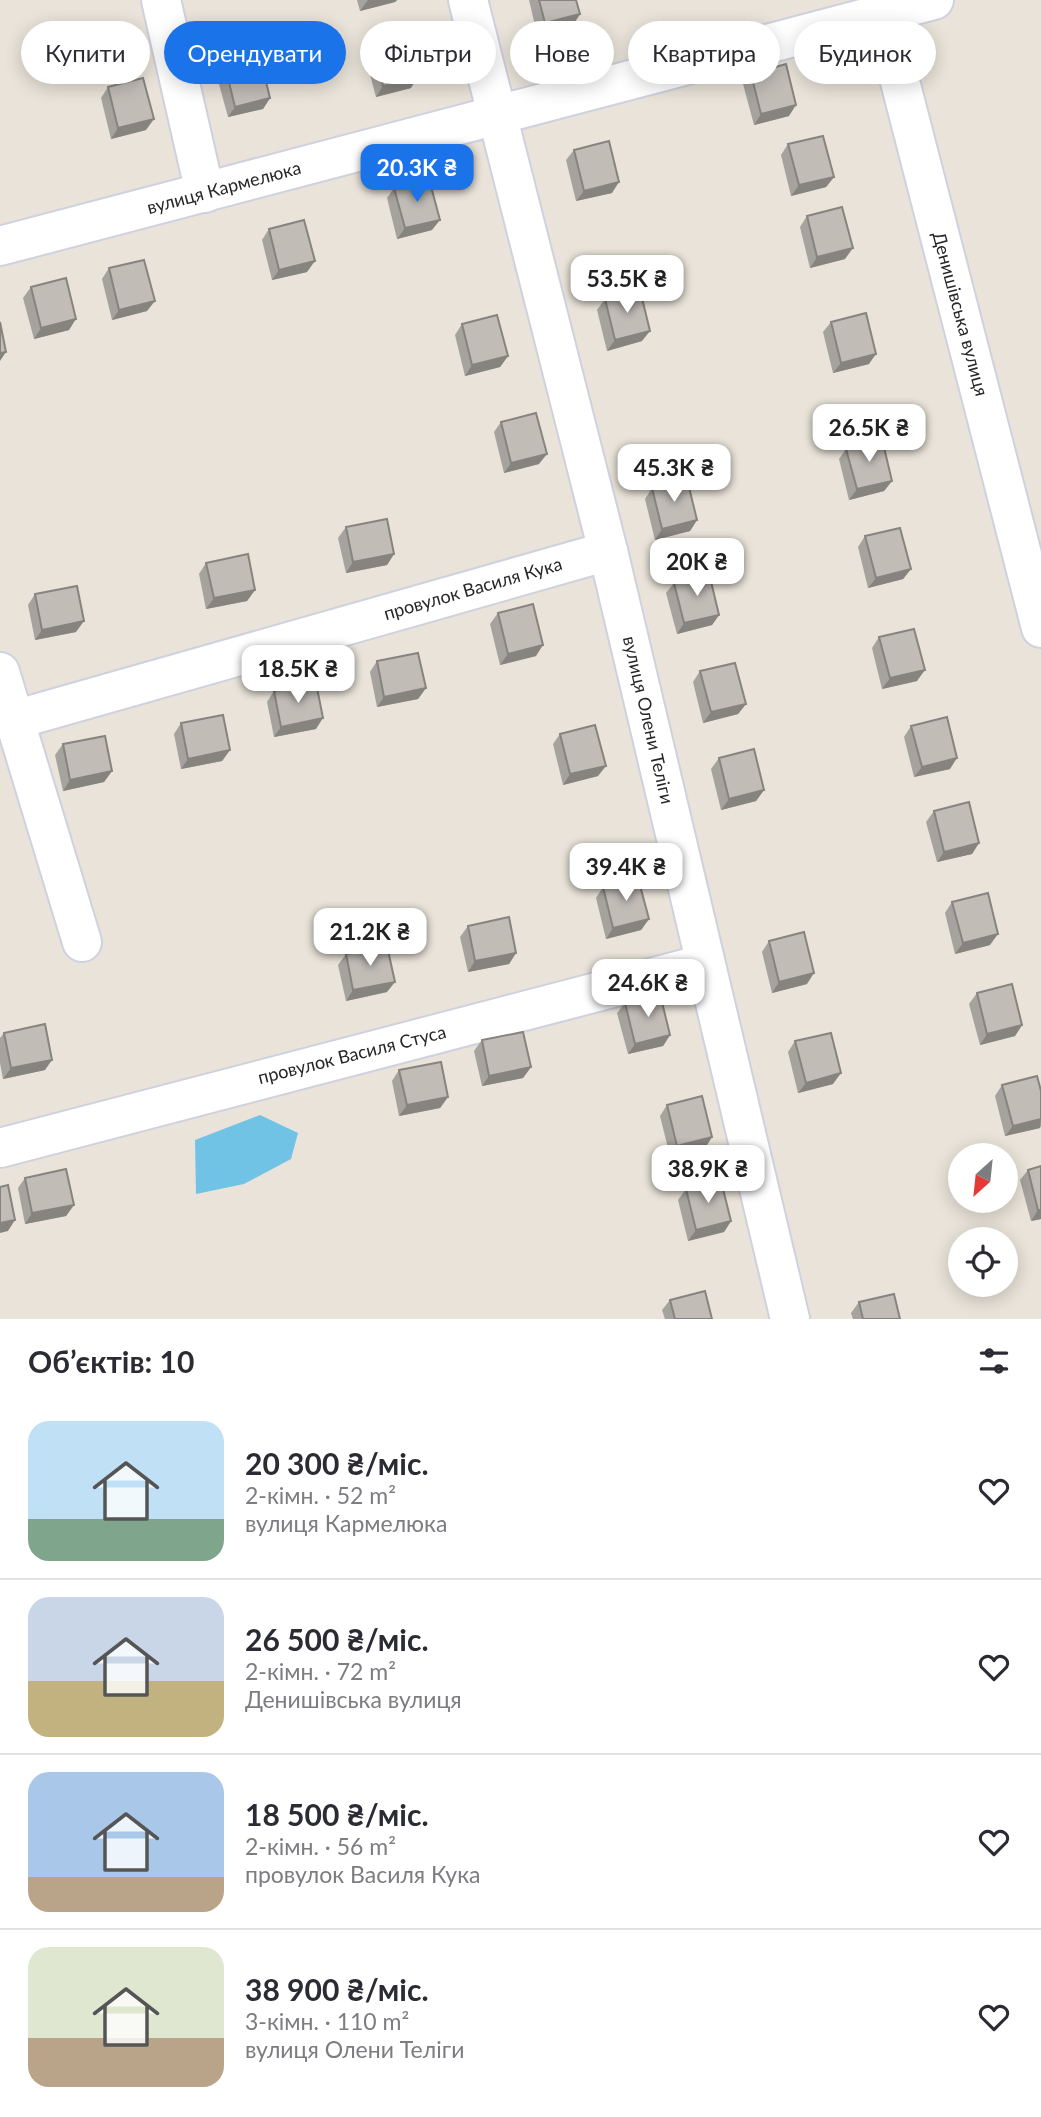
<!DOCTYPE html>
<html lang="uk">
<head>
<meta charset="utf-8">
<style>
	:root { --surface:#fff; --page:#f7f7f7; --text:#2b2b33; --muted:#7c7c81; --line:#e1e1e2; --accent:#1a73e8 }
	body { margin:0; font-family:Lato,sans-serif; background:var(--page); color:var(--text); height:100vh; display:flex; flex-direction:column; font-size:26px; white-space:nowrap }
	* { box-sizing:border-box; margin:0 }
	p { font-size:23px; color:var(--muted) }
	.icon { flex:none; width:38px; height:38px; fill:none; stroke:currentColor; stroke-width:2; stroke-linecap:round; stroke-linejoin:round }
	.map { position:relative; height:1319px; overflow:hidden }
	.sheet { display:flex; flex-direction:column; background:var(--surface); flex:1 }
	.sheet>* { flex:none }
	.hud { position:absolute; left:21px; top:21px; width:999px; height:63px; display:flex; gap:14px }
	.needle { width:46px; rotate:207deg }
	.tools { position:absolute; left:948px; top:1143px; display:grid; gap:14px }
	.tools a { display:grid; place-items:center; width:70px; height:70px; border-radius:50%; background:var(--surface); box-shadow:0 4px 18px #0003; font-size:35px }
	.price { position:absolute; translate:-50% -60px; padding:0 16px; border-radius:14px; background:#fff; color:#222; font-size:23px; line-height:46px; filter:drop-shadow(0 2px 4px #0008) }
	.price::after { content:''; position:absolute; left:50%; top:42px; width:21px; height:16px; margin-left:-10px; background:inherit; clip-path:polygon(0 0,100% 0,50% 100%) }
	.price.selected { background:var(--accent); color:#fff }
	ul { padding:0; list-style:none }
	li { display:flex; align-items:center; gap:21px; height:175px; padding:0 28px }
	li+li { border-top:2px solid var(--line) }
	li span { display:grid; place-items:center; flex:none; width:196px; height:140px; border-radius:21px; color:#555 }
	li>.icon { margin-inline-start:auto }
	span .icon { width:84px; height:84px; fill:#fffc; stroke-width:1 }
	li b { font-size:30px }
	h2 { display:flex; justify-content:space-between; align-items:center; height:84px; padding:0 28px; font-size:30px }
	.pill { padding:0 24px; border-radius:32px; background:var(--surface); box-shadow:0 4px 18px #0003; font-size:24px; line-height:63px }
	.pill.selected { background:var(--accent); color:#fff }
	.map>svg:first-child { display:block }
	.water { fill:#71c3e6 }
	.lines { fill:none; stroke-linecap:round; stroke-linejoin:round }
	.minor-casing { stroke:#cfd1df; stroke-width:42 }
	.minor { stroke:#fff; stroke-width:38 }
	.wall { fill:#a6a29d }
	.shaded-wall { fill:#87847f }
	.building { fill:#c1bcb6; stroke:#87847f; stroke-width:2 }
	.labels { text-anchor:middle; stroke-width:5; stroke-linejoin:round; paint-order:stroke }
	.street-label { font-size:18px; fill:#272727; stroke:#fff }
</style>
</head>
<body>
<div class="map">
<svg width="1041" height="1319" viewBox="0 0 1041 1319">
	<rect width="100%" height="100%" fill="#e9e3d9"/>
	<!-- water -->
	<path class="water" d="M260,1115L298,1133L291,1159L244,1184L196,1194L195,1140Z"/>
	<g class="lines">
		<!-- minor casing -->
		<g class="minor-casing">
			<g id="minor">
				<path d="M161,0L205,193"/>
				<path d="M468,0L608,551L790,1319"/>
				<path d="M879,0L1041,628"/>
				<path d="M0,246L934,0"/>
				<path d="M0,672L82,942"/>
				<path d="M14,720L608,551"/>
				<path d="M0,1148L704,964"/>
			</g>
		</g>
		<!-- minor -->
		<use href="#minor" class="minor"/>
	</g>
	<!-- wall -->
	<g class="wall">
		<path d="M357,0H397L395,2L360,11Z"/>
		<path d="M529,0H576L580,14L573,25L537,34Z"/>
		<path d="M373,45L411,88L376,97L365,56Z"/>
		<path d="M225,66L270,98L263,109L228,117L217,77Z"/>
		<path d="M751,74L789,116L754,125L743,84Z"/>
		<path d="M108,87L146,130L111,139L101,98Z"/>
		<path d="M788,144L834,177L826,187L791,196L781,155Z"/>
		<path d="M574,150L612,193L576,201L566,160Z"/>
		<path d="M394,188L432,230L397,239L387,198Z"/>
		<path d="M807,216L845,259L810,268L800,227Z"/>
		<path d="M269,229L307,272L272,280L262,240Z"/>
		<path d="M109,268L147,311L112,320L102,279Z"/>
		<path d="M31,287L69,330L34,339L23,298Z"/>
		<path d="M605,299L642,341L607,351L597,310Z"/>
		<path d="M831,322L869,364L833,373L823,332Z"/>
		<path d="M462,324L508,356L500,367L465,376L455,335Z"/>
		<path d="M501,422L539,464L504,473L494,432Z"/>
		<path d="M846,449L892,481L884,491L849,500L839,459Z"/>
		<path d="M652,488L697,520L690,531L655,540L645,499Z"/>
		<path d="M346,527L394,554L387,565L346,573L338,538Z"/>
		<path d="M865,536L911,569L903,579L868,588L858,547Z"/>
		<path d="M206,563L255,590L247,601L206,609L199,574Z"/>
		<path d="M674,583L719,615L712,625L677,634L666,593Z"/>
		<path d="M35,594L76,632L35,640L28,605Z"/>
		<path d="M498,613L536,656L500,665L490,624Z"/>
		<path d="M879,637L917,681L882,689L872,648Z"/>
		<path d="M377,661L426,688L418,699L377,707L370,672Z"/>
		<path d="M700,671L746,704L738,714L703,723L693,682Z"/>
		<path d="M274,691L316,729L274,737L267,702Z"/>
		<path d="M181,723L230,750L222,761L181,769L174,734Z"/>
		<path d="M911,726L950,769L914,777L904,737Z"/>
		<path d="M560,734L598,776L563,785L553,744Z"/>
		<path d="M63,744L112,771L104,782L63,791L55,755Z"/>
		<path d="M719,758L764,790L756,801L721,810L711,769Z"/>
		<path d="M934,811L979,843L972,854L937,862L926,822Z"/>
		<path d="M603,887L649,919L641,930L606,939L596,898Z"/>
		<path d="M952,902L990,945L955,954L945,913Z"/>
		<path d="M468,926L516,953L509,964L468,972L460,937Z"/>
		<path d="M769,941L807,984L772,993L762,952Z"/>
		<path d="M346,954L387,992L346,1001L338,965Z"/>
		<path d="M977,993L1022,1025L1015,1036L980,1045L969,1004Z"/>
		<path d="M625,1003L670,1035L663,1046L628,1054L617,1013Z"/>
		<path d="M4,1033L45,1070L3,1079L0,1063V1038Z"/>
		<path d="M482,1040L531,1067L523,1078L482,1086L474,1051Z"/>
		<path d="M795,1041L833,1084L798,1093L788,1052Z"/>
		<path d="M399,1070L448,1097L440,1108L399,1116L392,1081Z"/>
		<path d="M1002,1085L1041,1091V1126L1040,1128L1005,1136L995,1096Z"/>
		<path d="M667,1105L712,1137L705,1148L670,1156L660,1116Z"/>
		<path d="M1041,1166V1219L1031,1221L1020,1180L1028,1170Z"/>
		<path d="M25,1178L74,1205L66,1216L25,1224L18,1188Z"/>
		<path d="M686,1189L731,1221L724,1232L688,1241L678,1200Z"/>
		<path d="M670,1300L712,1319H665L662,1310Z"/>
		<path d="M859,1302L900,1319H853L851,1313Z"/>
	</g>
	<!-- shaded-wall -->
	<g class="shaded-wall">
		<path d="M368,0H397L395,2L360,11Z"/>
		<path d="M580,14L573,25L537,34L545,23Z"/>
		<path d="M418,77L411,88L376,97L383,86Z"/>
		<path d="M270,98L263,109L228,117L235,107Z"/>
		<path d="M796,105L789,116L754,125L761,114Z"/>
		<path d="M154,119L146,130L111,139L118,128Z"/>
		<path d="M834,177L826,187L791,196L799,185Z"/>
		<path d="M619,182L612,193L576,201L584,191Z"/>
		<path d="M440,220L432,230L397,239L405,228Z"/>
		<path d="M853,248L845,259L810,268L817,257Z"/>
		<path d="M315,261L307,272L272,280L279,270Z"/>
		<path d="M155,301L147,311L112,320L119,310Z"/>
		<path d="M76,319L69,330L34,339L41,328Z"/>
		<path d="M650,331L642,341L607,351L615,340Z"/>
		<path d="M6,352L0,361V353Z"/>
		<path d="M876,354L869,364L833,373L841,363Z"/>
		<path d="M508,356L500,367L465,376L472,365Z"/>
		<path d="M547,454L539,464L504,473L511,463Z"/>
		<path d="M892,481L884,491L849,500L857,489Z"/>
		<path d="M697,520L690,531L655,540L662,529Z"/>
		<path d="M394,554L387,565L346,573L353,562Z"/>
		<path d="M911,569L903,579L868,588L876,578Z"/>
		<path d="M255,590L247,601L206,609L214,598Z"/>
		<path d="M719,615L712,625L677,634L684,623Z"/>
		<path d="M84,621L76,632L35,640L42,630Z"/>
		<path d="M543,645L536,656L500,665L508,654Z"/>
		<path d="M925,670L917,681L882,689L890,678Z"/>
		<path d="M426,688L418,699L377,707L384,697Z"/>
		<path d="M746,704L738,714L703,723L711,712Z"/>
		<path d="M323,718L316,729L274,737L281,727Z"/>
		<path d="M230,750L222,761L181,769L188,759Z"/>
		<path d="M957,758L950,769L914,777L922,767Z"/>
		<path d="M606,766L598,776L563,785L570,774Z"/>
		<path d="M112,771L104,782L63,791L70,780Z"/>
		<path d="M764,790L756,801L721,810L729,799Z"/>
		<path d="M979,843L972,854L937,862L944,852Z"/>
		<path d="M649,919L641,930L606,939L613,928Z"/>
		<path d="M998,934L990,945L955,954L963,943Z"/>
		<path d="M516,953L509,964L468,972L475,961Z"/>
		<path d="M814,973L807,984L772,993L779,982Z"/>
		<path d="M395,982L387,992L346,1001L353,990Z"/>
		<path d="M1022,1025L1015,1036L980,1045L987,1034Z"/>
		<path d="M670,1035L663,1046L628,1054L635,1044Z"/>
		<path d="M52,1060L45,1070L3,1079L11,1068Z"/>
		<path d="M531,1067L523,1078L482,1086L489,1076Z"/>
		<path d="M841,1073L833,1084L798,1093L806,1083Z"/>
		<path d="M448,1097L440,1108L399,1116L407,1105Z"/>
		<path d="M1041,1119L1040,1128L1005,1136L1013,1126Z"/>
		<path d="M712,1137L705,1148L670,1156L677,1146Z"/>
		<path d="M74,1205L66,1216L25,1224L32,1213Z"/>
		<path d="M1038,1210H1041V1219L1031,1221Z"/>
		<path d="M15,1220L8,1231L0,1233V1223Z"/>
		<path d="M731,1221L724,1232L688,1241L696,1230Z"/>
	</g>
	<!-- building -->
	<g class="building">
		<path d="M539,0H576L580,14L545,23Z"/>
		<path d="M408,36L418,77L383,86L373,45Z"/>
		<path d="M260,57L270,98L235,107L225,66Z"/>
		<path d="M786,64L796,105L761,114L751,74Z"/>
		<path d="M143,78L154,119L118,128L108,87Z"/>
		<path d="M823,136L834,177L799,185L788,144Z"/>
		<path d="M609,141L619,182L584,191L574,150Z"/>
		<path d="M429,179L440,220L405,228L394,188Z"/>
		<path d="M842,207L853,248L817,257L807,216Z"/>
		<path d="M304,220L315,261L279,270L269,229Z"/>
		<path d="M144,260L155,301L119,310L109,268Z"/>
		<path d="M66,278L76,319L41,328L31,287Z"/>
		<path d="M640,290L650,331L615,340L605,299Z"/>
		<path d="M866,313L876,354L841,363L831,322Z"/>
		<path d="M497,315L508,356L472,365L462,324Z"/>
		<path d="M0,322L6,352L0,353Z"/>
		<path d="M536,413L547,454L511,463L501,422Z"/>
		<path d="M882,439L892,481L857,489L846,449Z"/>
		<path d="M687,479L697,520L662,529L652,488Z"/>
		<path d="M387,519L394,554L353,562L346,527Z"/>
		<path d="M900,528L911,569L876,578L865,536Z"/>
		<path d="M248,554L255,590L214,598L206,563Z"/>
		<path d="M709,573L719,615L684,623L674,583Z"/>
		<path d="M77,586L84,621L42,630L35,594Z"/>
		<path d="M533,604L543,645L508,654L498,613Z"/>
		<path d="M914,629L925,670L890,678L879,637Z"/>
		<path d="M418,653L426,688L384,697L377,661Z"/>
		<path d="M735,663L746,704L711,712L700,671Z"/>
		<path d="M316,683L323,718L281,727L274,691Z"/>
		<path d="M223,715L230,750L188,759L181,723Z"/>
		<path d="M947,717L957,758L922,767L911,726Z"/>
		<path d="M595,725L606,766L570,774L560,734Z"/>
		<path d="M105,736L112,771L70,780L63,744Z"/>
		<path d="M754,749L764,790L729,799L719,758Z"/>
		<path d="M969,802L979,843L944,852L934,811Z"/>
		<path d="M638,878L649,919L613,928L603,887Z"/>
		<path d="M988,893L998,934L963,943L952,902Z"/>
		<path d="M509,917L516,953L475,961L468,926Z"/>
		<path d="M804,932L814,973L779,982L769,941Z"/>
		<path d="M387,946L395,982L353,990L346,954Z"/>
		<path d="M1012,984L1022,1025L987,1034L977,993Z"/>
		<path d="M660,994L670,1035L635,1044L625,1003Z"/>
		<path d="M45,1024L52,1060L11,1068L4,1033Z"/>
		<path d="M523,1032L531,1067L489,1076L482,1040Z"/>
		<path d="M831,1033L841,1073L806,1083L795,1041Z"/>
		<path d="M441,1062L448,1097L407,1105L399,1070Z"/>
		<path d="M1037,1076L1041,1091V1119L1013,1126L1002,1085Z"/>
		<path d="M702,1096L712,1137L677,1146L667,1105Z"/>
		<path d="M1041,1166V1210H1038L1028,1170Z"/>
		<path d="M66,1169L74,1205L32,1213L25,1178Z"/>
		<path d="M721,1181L731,1221L696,1230L686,1189Z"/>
		<path d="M8,1185L15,1220L0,1223V1187Z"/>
		<path d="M705,1291L712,1319H675L670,1300Z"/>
		<path d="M894,1294L900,1319H863L859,1302Z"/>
	</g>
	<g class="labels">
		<!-- street labels -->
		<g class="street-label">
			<text transform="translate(224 188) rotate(-15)" y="6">вулиця Кармелюка</text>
			<text transform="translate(960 314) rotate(75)" y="6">Денишівська вулиця</text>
			<text transform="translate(473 589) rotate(-16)" y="6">провулок Василя Кука</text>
			<text transform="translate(648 720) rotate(77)" y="6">вулиця Олени Теліги</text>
			<text transform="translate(352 1055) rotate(-14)" y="6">провулок Василя Стуса</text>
		</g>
	</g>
</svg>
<div class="tools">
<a><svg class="needle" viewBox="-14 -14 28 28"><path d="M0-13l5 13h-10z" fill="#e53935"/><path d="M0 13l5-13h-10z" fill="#7c7c81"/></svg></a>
<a><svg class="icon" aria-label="locate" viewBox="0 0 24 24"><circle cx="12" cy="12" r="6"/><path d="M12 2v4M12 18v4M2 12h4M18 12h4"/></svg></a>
</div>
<b class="price selected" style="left:417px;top:204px">20.3K ₴</b>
<b class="price" style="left:627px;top:315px">53.5K ₴</b>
<b class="price" style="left:869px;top:464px">26.5K ₴</b>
<b class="price" style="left:674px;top:504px">45.3K ₴</b>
<b class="price" style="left:697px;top:598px">20K ₴</b>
<b class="price" style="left:298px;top:705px">18.5K ₴</b>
<b class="price" style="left:626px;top:903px">39.4K ₴</b>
<b class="price" style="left:370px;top:968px">21.2K ₴</b>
<b class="price" style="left:648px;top:1019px">24.6K ₴</b>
<b class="price" style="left:708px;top:1205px">38.9K ₴</b>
<div class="hud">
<a class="pill">Купити</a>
<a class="pill selected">Орендувати</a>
<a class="pill">Фільтри</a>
<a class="pill">Нове</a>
<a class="pill">Квартира</a>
<a class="pill">Будинок</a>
</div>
</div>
<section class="sheet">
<h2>Об’єктів: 10<svg class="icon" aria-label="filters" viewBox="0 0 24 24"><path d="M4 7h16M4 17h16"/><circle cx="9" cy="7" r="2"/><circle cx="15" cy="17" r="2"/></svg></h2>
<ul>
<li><span style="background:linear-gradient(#bfe0f5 70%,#7fa58c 0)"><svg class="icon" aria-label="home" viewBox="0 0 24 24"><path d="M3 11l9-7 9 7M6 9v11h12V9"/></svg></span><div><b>20 300 ₴/міс.</b><p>2-кімн. · 52 m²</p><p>вулиця Кармелюка</p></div><svg class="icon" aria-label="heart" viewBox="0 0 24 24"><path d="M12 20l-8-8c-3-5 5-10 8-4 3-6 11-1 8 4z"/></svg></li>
<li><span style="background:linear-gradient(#c9d6e8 60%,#c2b280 0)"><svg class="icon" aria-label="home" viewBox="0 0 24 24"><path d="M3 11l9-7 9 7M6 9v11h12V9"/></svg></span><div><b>26 500 ₴/міс.</b><p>2-кімн. · 72 m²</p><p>Денишівська вулиця</p></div><svg class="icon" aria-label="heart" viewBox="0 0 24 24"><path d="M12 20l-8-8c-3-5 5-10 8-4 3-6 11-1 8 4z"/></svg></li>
<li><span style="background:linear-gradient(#a9c7e8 75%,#b9a48a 0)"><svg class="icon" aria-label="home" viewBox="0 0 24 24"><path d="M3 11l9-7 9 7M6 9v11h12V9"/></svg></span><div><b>18 500 ₴/міс.</b><p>2-кімн. · 56 m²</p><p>провулок Василя Кука</p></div><svg class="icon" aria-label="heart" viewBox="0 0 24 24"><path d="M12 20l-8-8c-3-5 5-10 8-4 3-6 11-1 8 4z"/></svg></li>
<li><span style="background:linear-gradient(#dfe7d0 65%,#b9a48a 0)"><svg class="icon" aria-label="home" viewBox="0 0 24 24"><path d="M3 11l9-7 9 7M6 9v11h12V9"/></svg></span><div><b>38 900 ₴/міс.</b><p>3-кімн. · 110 m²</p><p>вулиця Олени Теліги</p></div><svg class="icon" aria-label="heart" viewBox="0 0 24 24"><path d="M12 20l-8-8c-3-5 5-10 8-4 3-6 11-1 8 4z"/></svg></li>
</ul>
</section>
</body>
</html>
